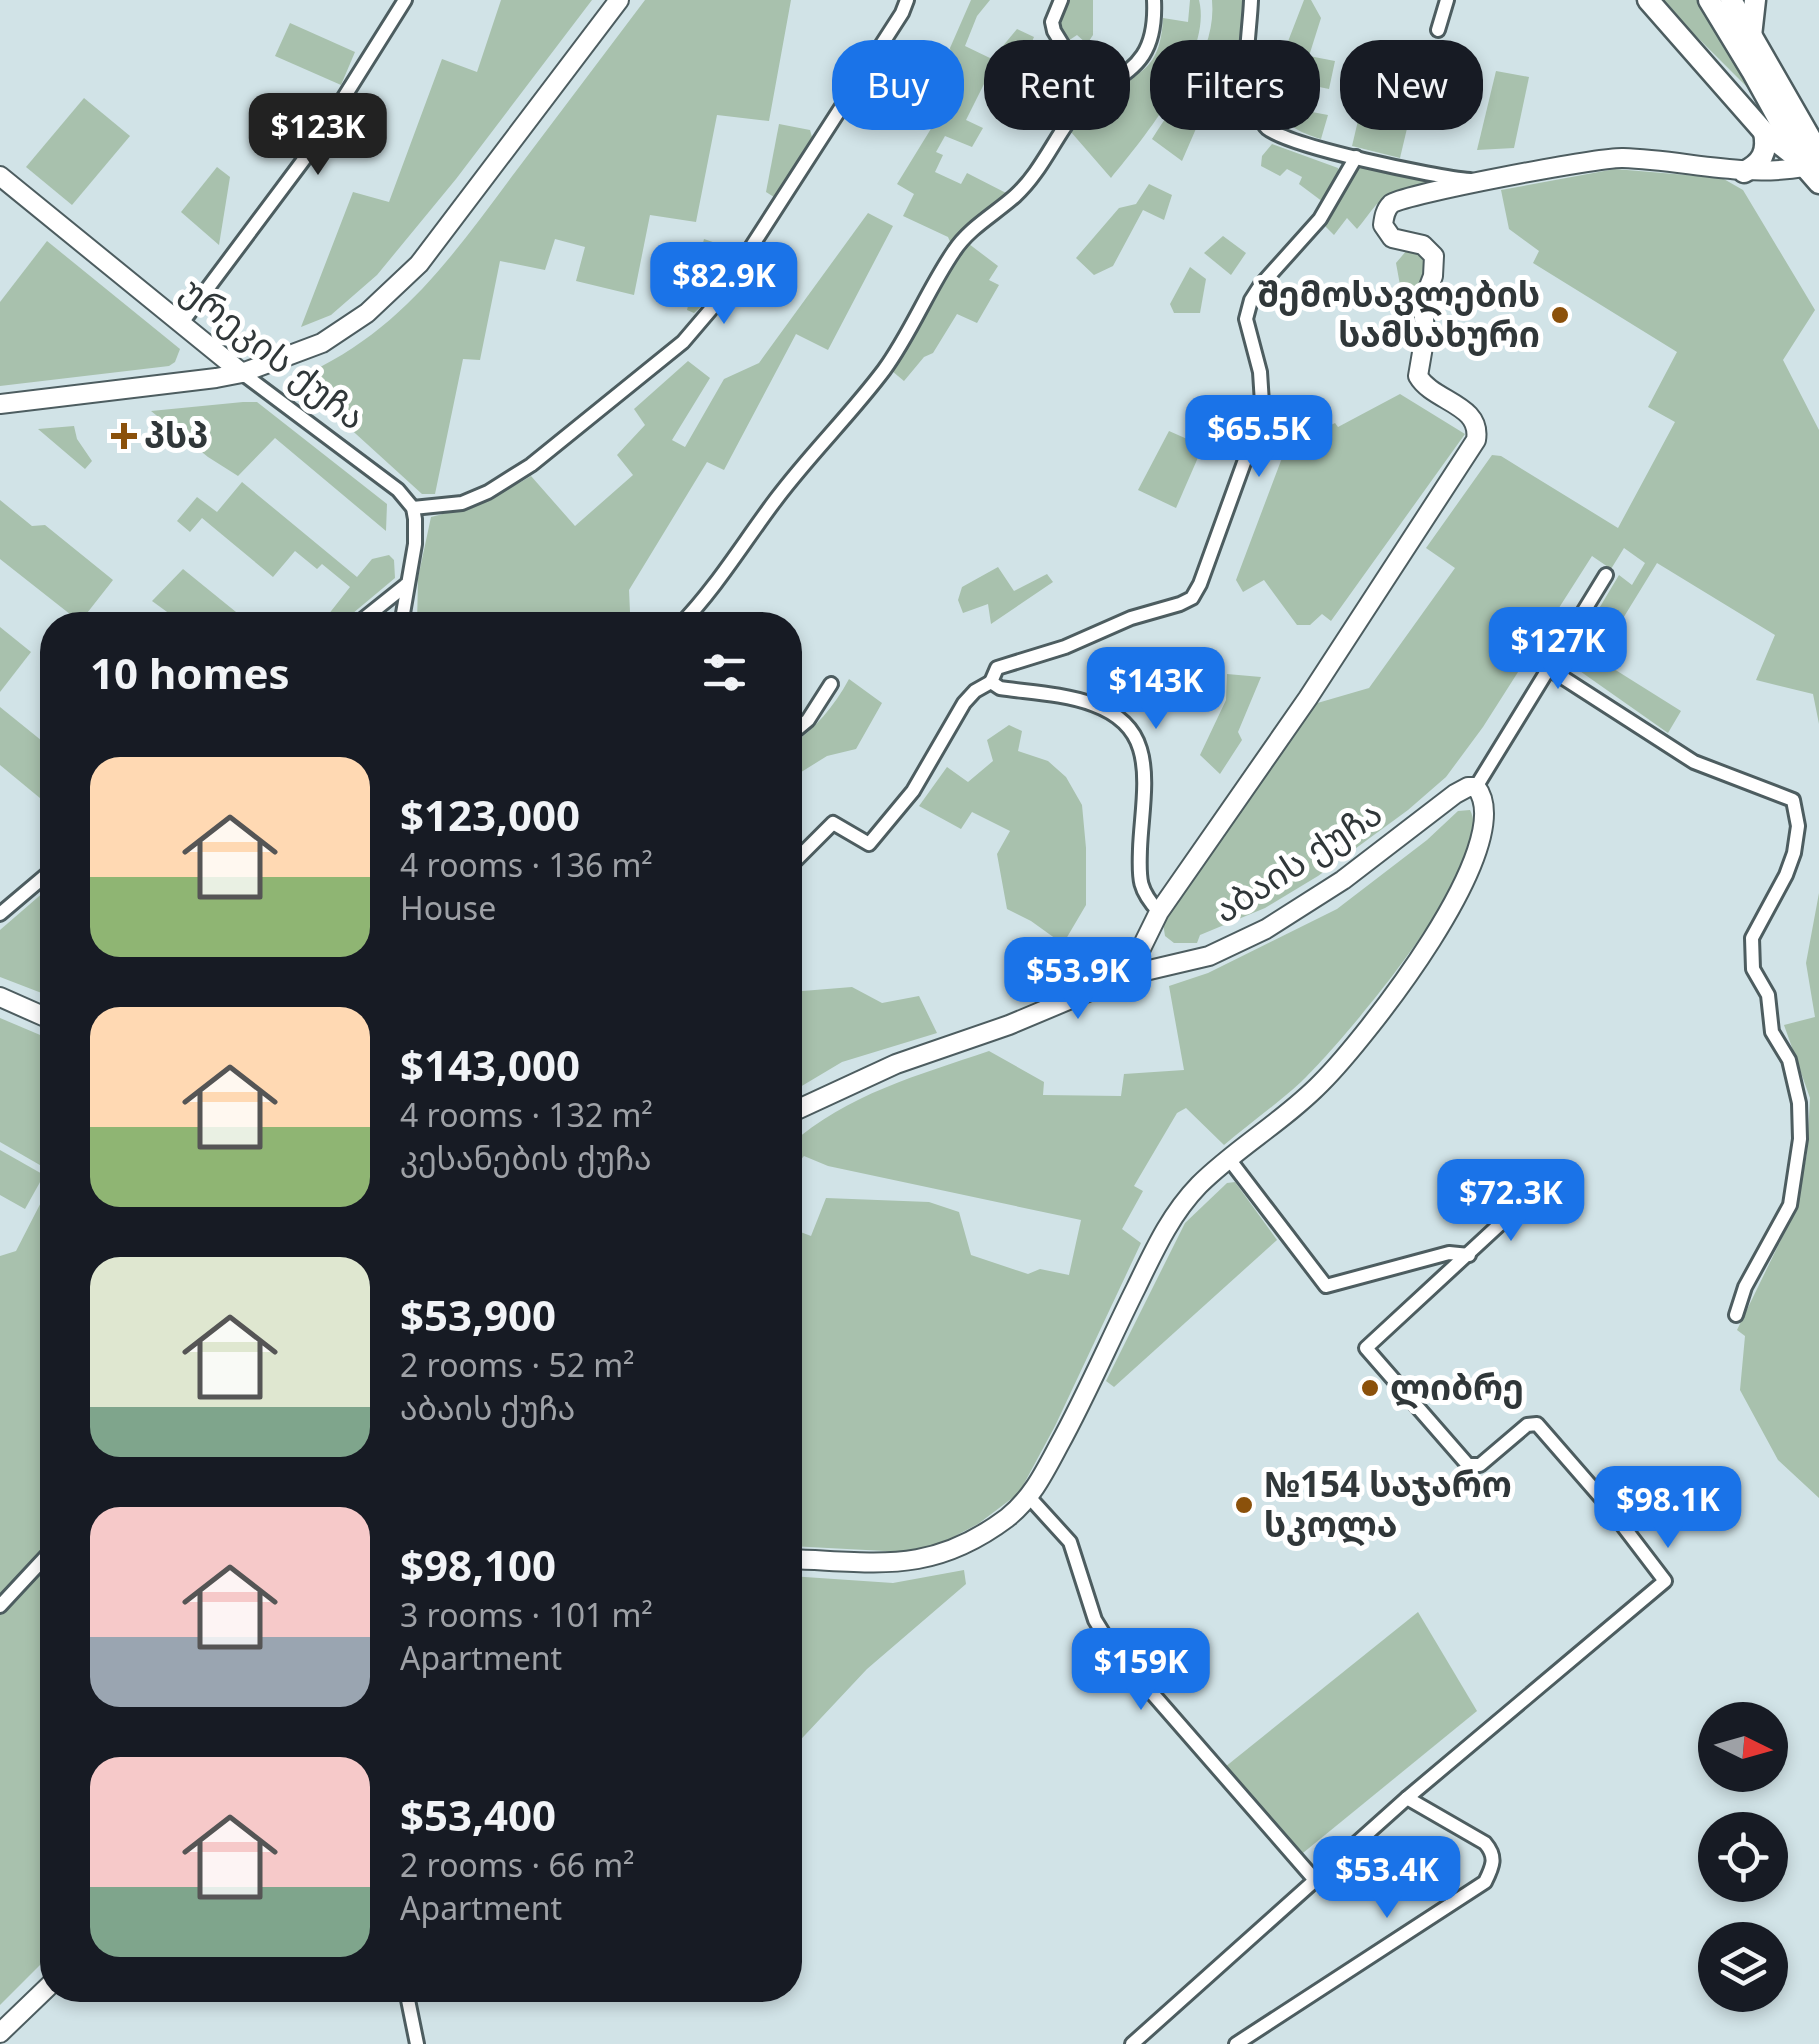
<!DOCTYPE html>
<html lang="en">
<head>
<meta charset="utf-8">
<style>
	:root { --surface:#171b24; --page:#20242c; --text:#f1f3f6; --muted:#9ea1a6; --accent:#1a73e8 }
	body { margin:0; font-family:"Noto Sans","Noto Sans Georgian",sans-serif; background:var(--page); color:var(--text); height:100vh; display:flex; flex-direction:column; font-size:38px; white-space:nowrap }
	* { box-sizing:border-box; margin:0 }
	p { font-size:32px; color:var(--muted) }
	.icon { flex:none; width:55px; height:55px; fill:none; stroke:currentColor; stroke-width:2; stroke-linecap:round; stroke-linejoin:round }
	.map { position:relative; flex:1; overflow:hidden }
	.side { position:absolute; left:40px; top:612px; width:762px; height:1390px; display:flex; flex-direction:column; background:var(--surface); border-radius:40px; box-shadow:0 5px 15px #0003 }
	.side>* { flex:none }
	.banner { position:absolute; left:832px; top:40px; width:835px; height:90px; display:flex; gap:20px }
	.needle { width:65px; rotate:95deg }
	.tools { position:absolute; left:1698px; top:1702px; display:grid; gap:20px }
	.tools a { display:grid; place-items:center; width:90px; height:90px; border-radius:50%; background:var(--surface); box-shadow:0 5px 15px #0003; font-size:50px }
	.price { position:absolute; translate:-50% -85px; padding:0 22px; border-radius:20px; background:var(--accent); color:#fff; font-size:32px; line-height:65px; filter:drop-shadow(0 2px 5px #0008) }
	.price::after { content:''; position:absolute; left:50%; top:60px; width:30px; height:22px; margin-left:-15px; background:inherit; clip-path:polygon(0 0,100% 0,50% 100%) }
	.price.current { background:#222; color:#fff }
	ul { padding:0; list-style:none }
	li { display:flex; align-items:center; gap:30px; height:250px; padding:0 50px }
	li span { display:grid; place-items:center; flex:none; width:280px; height:200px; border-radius:30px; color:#555 }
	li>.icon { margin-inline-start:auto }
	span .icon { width:120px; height:120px; fill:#fffc; stroke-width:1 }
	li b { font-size:42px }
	h2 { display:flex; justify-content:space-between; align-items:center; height:120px; padding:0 50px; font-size:42px }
	.pill { padding:0 35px; border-radius:40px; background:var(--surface); box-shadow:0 5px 15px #0003; font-size:35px; line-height:90px }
	.pill.current { background:var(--accent); color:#fff }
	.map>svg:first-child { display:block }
	.green { fill:#a8c1ad }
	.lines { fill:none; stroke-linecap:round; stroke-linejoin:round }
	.street-casing { stroke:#4d5d60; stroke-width:18 }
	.secondary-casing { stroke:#4d5d60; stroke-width:22 }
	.primary-casing { stroke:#4d5d60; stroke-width:25 }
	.street { stroke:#fff; stroke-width:12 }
	.secondary { stroke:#fff; stroke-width:18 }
	.primary { stroke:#fff; stroke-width:20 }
	.poi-dot { fill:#8b510b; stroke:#fff; stroke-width:4 }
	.labels { text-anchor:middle; stroke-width:10; stroke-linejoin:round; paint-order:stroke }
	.poi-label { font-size:35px; font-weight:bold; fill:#303739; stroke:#fff; text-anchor:start }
	.street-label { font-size:35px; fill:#303739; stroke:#fff }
</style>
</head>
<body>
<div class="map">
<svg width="1819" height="2044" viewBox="0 0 1819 2044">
	<rect width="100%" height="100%" fill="#d1e3e7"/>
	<!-- green -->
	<g class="green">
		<path d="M501,0H592L456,179L377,275L331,315L301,327L353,192L389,202L442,59L477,72Z"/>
		<path d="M645,0H791L769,121L717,115L696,222L650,215L634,295L576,281L585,247L555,239L545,270L500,261L480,360L463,359L435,494H422L312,394L307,385L310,372C405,327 455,252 516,171C559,114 602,57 645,0Z"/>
		<path d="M971,0H990L977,16L965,46L992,59L1017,29L1034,37L1019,71L996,60L966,120L983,128L972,147L945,136L936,152L943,155L935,172L961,184L967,173L1010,195L952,246L948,237L903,216L914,194L897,184L956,88L950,48Z"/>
		<path d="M1067,0H1093V35L1087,44L1077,35L1065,43L1058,26Z"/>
		<path d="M1190,0H1199C1213,54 1144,138 1111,178L1071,132C1076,123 1082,113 1090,105C1128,71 1160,82 1163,18L1188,22Z"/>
		<path d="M1212,0H1245L1244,44L1219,93L1211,94L1182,161L1152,139C1178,98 1217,51 1212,0Z"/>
		<path d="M1304,0H1311L1321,18L1309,56L1335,61L1329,89L1300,83L1296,109L1328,115L1321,139C1268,123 1277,105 1267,57L1287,44Z"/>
		<path d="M1660,0H1699L1751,91Z"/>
		<path d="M290,23L355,52L341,85L275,56Z"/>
		<path d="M1496,71L1529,77L1514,148L1477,150Z"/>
		<path d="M84,98L130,136L72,205L26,167Z"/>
		<path d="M1361,108L1409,120L1400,158L1352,146Z"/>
		<path d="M779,124L810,130L812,137L774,197L766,192Z"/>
		<path d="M1272,144L1338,168L1340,175L1323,202L1299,184L1302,177L1287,169L1280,176L1261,166L1262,156Z"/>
		<path d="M1361,165L1456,182C1437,187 1388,192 1376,205C1369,213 1364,221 1357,229L1347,218L1334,235L1322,223L1357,166Z"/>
		<path d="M217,167L230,177L219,245L181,212Z"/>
		<path d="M1615,169L1722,178L1743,190L1815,310L1783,360L1819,430V724L1813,694L1756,680L1775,635L1657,563L1598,659L1681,711L1668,733L1567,662L1619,575L1632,585L1645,563L1624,548L1611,569L1592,556L1483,727L1446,777L1408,810L1318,876L1265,908L1200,935L1197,943H1174L1165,936L1163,923L1173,906L1314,704L1369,688L1455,568L1426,548L1492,455L1501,456L1618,528L1675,422L1648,407L1677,352L1533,263L1539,251L1509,229L1501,190Z"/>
		<path d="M1149,184L1172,195L1164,220L1143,210L1113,266L1094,275L1076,258L1119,208L1136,204Z"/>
		<path d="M868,213L893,226L828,350L796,334L724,470L707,462L629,590L630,612L646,625H417L418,578L431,517C467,508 498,496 531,476L575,526L633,475L617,455L645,425L634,409L688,361L710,378L672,440L685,447L724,379L759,363Z"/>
		<path d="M1223,236L1246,253L1231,275L1204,253Z"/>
		<path d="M704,239L739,251L708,300L694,313L687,310Z"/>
		<path d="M47,241L180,349L175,362L169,366L0,386V302Z"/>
		<path d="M969,244L998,266L989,280L999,285L977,323L957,314L933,353L924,357L904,381L892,371L955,261Z"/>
		<path d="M1407,250L1420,254L1428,264L1419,327L1398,310L1404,307L1396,263Z"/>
		<path d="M1190,267L1206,279L1200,313H1174L1170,304Z"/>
		<path d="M1400,394L1465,434L1331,621L1322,614L1310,625H1297L1264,580L1243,592L1236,580L1285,450L1268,429L1295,411L1309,436L1335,423L1338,427Z"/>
		<path d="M243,402H257L387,504L386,531L275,438L238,476L208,457L151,411Z"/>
		<path d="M74,426L77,439L92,461L85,469L38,429Z"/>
		<path d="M1169,431L1203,446L1176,508L1138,490Z"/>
		<path d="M242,482L357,577L372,559L389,555L394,560L395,578L340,624L328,615L350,587L322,564L317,569L295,551L273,577L202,518L190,532L177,521L197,497L217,512Z"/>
		<path d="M0,500L32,526L45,525L113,580L80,622L0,559Z"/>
		<path d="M998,567L1014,591L1047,574L1053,582L991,624L988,604L963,613L958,600L962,587Z"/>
		<path d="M183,569L252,625H185L152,601Z"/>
		<path d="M0,627L31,652L0,692Z"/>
		<path d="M1227,674L1261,677L1238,732L1242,740L1220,774L1200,755L1226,700Z"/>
		<path d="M849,679L882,703L856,749L827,756L790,779V747C815,728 834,707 849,679Z"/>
		<path d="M0,707L52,749V808L0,765Z"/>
		<path d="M1009,725L1022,731L1018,751L1048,761L1066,777L1082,805L1086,848V905L1063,944L1031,921L1007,909L997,854L1010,831L972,812L961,829L919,806L947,767L968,782L993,761L987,740Z"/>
		<path d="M1470,810C1498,861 1340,1045 1301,1082C1277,1104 1249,1124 1224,1145L1186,1108L1177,1113L1134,1186L1143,1191L1122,1229L1141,1243L1055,1426L1019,1493L978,1524L934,1547L904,1552L790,1546V1228L811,1236L826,1198L929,1202L959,1212L971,1255L1028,1274L1040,1269L1069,1275L1081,1220L828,1166L804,1156L790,1172V1145C847,1094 919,1075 989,1051L1044,1082L1043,1095L1121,1096L1124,1074L1184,1070L1169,986L1208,973L1337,909L1427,840L1458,811Z"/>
		<path d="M52,885V997L0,977V930Z"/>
		<path d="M1819,893V1498L1778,1460L1740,1390L1745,1336L1737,1330L1795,1211L1807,1154L1810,1098L1784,1025L1815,1017L1806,963Z"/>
		<path d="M852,987L882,1003L919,996L937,1033L842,1062L790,1093V992Z"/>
		<path d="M0,1018L52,1040V1172L0,1142Z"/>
		<path d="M0,1150L44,1175L25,1209L0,1195Z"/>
		<path d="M52,1181V1953L0,2005V1256L16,1251Z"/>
		<path d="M1235,1182L1277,1240L1114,1387L1106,1381L1185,1223L1227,1183Z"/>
		<path d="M964,1570L966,1584L867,1669L790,1751V1576L893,1583Z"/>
		<path d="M1418,1612L1477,1711L1298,1857L1225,1767Z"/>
	</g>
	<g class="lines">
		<!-- street casing -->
		<g class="street-casing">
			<g id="street">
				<path d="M1061,0L1052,22L1054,31L1092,93"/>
				<path d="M1251,0C1250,32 1240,78 1254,108C1257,113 1263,124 1267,128C1290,147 1435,177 1470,180"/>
				<path d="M1438,30L1447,0"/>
				<path d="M181,324L311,150L405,0"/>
				<path d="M242,373L398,490L413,508L415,519V544L401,625"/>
				<path d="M413,508L462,503L488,492L531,465L683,342L712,308L902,13L907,0"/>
				<path d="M356,625L406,585"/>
				<path d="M680,625C717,587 745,540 777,498C811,453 851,414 884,370C911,333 928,289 954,251C969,228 995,214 1015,196C1038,175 1051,146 1068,122C1105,69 1158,83 1154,0"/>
				<path d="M1548,668L1694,762L1793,800L1798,826L1794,853L1786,875L1752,938L1753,969L1768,995L1772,1032L1789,1060L1799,1103L1800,1139L1790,1205L1745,1287L1736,1315"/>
				<path d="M991,682L997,668L1065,647L1131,618L1180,604L1192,598L1200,584L1258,424L1262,403L1260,372L1246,319L1251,300L1260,286L1320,219L1356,157"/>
				<path d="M991,682L1000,688C1045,695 1124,694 1140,749C1149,778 1141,818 1140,849C1139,879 1138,889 1159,912"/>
				<path d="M790,735L808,720L831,684"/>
				<path d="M1476,787L1606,575"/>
				<path d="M790,866L833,823L869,844L913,791L964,703L975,691L991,682"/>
				<path d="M0,914L52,870"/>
				<path d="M1229,1159L1326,1286L1449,1253L1469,1255"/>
				<path d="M1030,1498L1070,1542L1095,1620L1111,1646L1315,1880"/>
				<path d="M0,1606L52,1550"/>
				<path d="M406,1990L417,2044"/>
				<path d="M1132,2044L1407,1798L1665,1581L1604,1501L1537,1424L1527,1425L1480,1465H1468L1366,1348L1525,1201"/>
				<path d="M1236,2044L1485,1882C1493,1866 1497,1857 1485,1843L1407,1798"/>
			</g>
		</g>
		<!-- secondary casing -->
		<g class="secondary-casing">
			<g id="secondary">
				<path d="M0,176L242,373"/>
				<path d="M0,404L216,378L242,373L322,343L367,313L419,264L619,0"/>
				<path d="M1128,975L1159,912L1308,698L1476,440C1482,404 1433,402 1418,376L1425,335L1423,302L1433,276L1434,256L1423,245L1392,238L1383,225C1384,217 1385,210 1391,204C1404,194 1600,157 1623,158C1686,160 1741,178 1805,167"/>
				<path d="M0,997L52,1020"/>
				<path d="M790,1113L896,1064L1009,1025L1128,975L1209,956L1266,929L1343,880L1455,794L1468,787H1476C1521,843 1364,1040 1321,1083C1284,1121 1236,1148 1199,1185C1170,1215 1154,1251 1136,1288C1110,1340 1087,1394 1059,1445C1044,1473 1032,1498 1007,1518C931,1575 878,1562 790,1559"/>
				<path d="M0,2033L52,1983"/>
			</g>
		</g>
		<!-- primary casing -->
		<g class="primary-casing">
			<g id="primary">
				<path d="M1648,0L1764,132L1800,160"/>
				<path d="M1709,0L1752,71L1805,167L1819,183"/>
				<path d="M1731,0L1813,143L1819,162"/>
				<path d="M1751,36L1755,0"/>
				<path d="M1744,172C1762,163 1768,152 1764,132"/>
			</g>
		</g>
		<!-- street -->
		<use href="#street" class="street"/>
		<!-- secondary -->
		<use href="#secondary" class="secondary"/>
		<!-- primary -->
		<use href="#primary" class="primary"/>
	</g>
	<!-- markers -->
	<g class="poi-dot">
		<circle cx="1560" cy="315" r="10"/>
		<path d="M119 421h10v10h10v10h-10v10h-10v-10h-10v-10h10z"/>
		<circle cx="1370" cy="1388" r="10"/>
		<circle cx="1244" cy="1505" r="10"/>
	</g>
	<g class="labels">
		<!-- poi labels -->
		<g class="poi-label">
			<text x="1540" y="307" text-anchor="end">შემოსავლების<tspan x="1540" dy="40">სამსახური</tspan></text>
			<text x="144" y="448">პსპ</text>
			<text x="1390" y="1400">ლიბრე</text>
			<text x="1264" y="1497">№154 საჯარო<tspan x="1264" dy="40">სკოლა</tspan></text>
		</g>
		<!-- street labels -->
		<g class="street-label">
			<text transform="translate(273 354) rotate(38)" y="12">ურეკის ქუჩა</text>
			<text transform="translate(1298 862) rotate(-33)" y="12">აბაის ქუჩა</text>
		</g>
	</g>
</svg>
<div class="tools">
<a><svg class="needle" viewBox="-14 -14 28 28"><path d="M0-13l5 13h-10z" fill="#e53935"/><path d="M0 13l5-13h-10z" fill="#9ea1a6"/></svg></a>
<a><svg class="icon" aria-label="locate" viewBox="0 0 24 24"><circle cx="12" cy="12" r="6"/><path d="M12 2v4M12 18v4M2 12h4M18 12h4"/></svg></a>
<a><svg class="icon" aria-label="layers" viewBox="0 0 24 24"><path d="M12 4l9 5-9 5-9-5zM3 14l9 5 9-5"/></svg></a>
</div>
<b class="price current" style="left:318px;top:178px">$123K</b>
<b class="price" style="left:724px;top:327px">$82.9K</b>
<b class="price" style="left:1259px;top:480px">$65.5K</b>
<b class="price" style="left:1558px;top:692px">$127K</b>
<b class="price" style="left:1156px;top:732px">$143K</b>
<b class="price" style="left:1078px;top:1022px">$53.9K</b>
<b class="price" style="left:1511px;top:1244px">$72.3K</b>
<b class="price" style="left:1668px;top:1551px">$98.1K</b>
<b class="price" style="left:1141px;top:1713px">$159K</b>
<b class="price" style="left:1387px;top:1921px">$53.4K</b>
<div class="banner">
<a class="pill current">Buy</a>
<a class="pill">Rent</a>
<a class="pill">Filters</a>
<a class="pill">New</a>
</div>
<section class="side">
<h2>10 homes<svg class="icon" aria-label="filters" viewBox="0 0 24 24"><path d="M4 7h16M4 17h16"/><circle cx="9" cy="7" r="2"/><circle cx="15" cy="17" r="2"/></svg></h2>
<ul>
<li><span style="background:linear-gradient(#ffd9b3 60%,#8fb573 0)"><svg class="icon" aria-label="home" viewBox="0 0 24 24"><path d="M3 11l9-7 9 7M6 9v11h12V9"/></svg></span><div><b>$123,000</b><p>4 rooms · 136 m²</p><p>House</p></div></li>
<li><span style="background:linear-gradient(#ffd9b3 60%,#8fb573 0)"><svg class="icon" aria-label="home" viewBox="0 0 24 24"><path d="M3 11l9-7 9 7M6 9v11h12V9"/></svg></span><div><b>$143,000</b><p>4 rooms · 132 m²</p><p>კესანების ქუჩა</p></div></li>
<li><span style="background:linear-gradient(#dfe7d0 75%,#7fa58c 0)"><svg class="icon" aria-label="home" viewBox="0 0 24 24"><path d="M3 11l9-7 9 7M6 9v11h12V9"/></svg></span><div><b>$53,900</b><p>2 rooms · 52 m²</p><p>აბაის ქუჩა</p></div></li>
<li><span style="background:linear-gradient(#f6c9c9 65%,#9aa5b1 0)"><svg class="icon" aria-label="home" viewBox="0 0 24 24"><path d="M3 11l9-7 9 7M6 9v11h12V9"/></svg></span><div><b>$98,100</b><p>3 rooms · 101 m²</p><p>Apartment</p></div></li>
<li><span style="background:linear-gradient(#f6c9c9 65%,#7fa58c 0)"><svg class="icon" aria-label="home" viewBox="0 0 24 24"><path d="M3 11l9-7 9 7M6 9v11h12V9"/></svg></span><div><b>$53,400</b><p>2 rooms · 66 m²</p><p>Apartment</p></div></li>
</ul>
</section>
</div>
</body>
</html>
